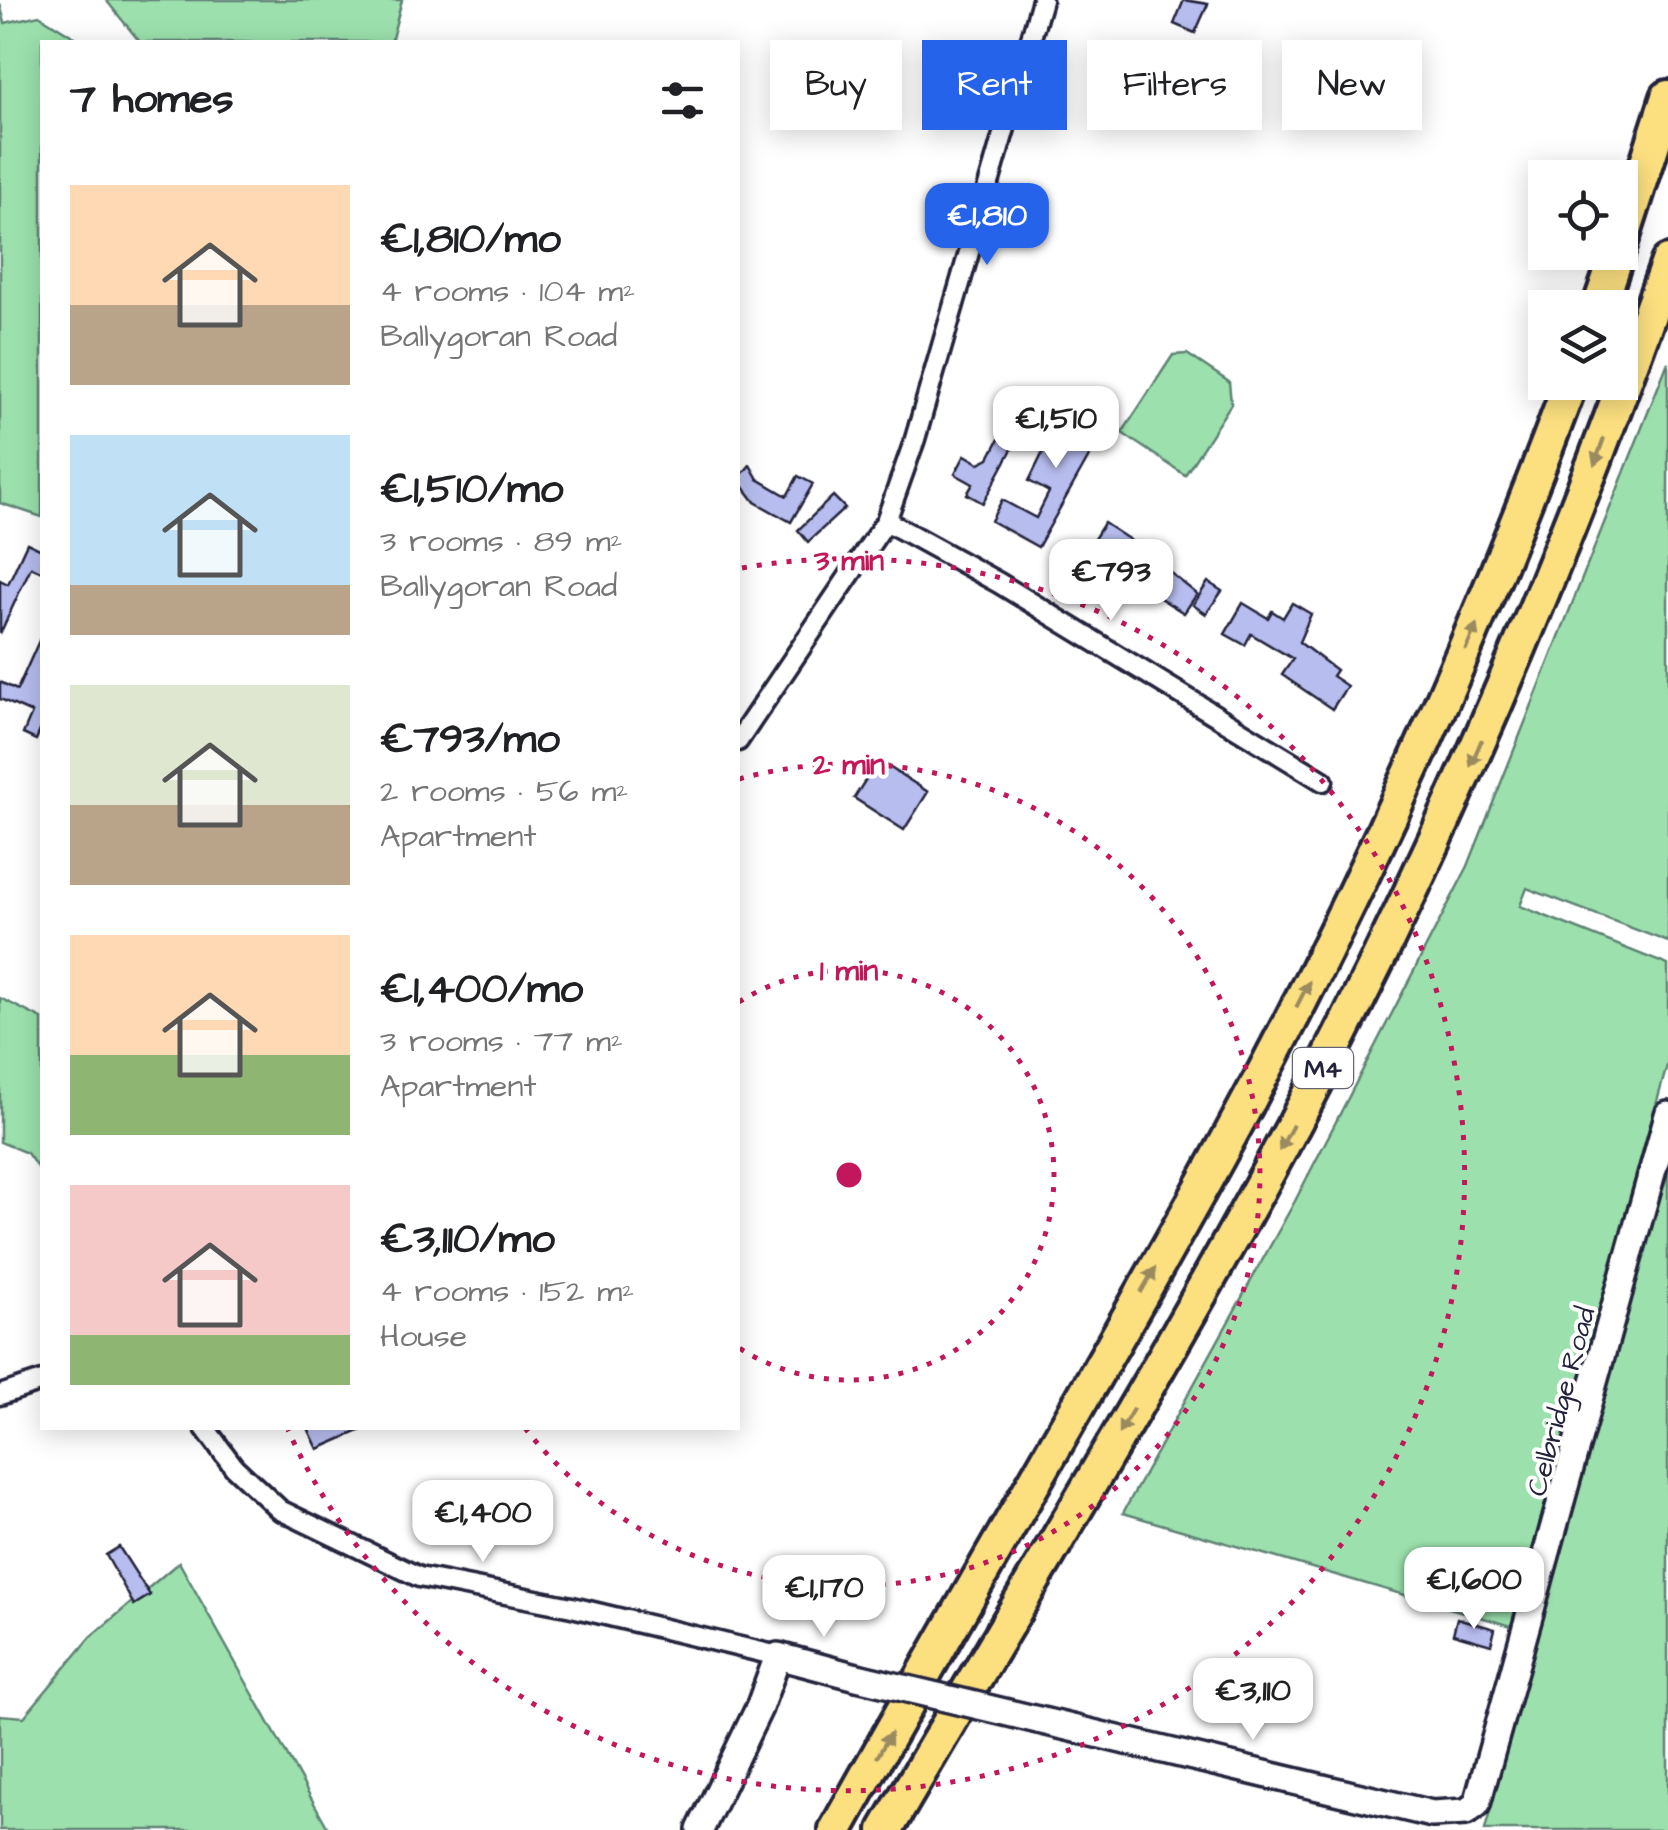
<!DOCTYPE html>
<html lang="en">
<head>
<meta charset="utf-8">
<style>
	:root { --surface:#fff; --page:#f6f6f6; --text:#202124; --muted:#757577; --accent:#2563eb }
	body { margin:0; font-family:"Architects Daughter",sans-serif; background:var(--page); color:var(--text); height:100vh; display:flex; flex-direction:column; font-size:38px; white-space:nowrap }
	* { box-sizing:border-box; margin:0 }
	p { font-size:32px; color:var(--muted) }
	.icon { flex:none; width:55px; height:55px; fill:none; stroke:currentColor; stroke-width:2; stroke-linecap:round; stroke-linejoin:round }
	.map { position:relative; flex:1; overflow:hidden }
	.drawer { position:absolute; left:40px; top:40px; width:700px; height:1390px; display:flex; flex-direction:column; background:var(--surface); border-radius:0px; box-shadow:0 5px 25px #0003 }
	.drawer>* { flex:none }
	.top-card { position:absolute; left:770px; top:40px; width:748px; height:90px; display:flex; gap:20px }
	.controls { position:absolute; left:1528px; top:160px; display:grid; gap:20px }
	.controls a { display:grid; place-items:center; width:110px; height:110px; border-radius:0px; background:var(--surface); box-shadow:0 5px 25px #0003; font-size:50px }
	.price { position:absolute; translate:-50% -85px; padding:0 22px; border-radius:20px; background:#fff; color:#222; font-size:32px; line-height:65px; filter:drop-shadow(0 2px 5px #0008) }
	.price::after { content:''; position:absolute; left:50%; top:60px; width:30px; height:22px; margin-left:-15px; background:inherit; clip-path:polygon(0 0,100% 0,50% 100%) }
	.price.on { background:var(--accent); color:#fff }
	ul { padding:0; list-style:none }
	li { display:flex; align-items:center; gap:30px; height:250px; padding:0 30px }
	li span { display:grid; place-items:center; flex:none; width:280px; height:200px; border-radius:0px; color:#555 }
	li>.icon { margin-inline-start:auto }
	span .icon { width:120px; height:120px; fill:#fffc; stroke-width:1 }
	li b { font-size:42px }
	h2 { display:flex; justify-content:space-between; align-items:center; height:120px; padding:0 30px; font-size:42px }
	.tag { padding:0 35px; border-radius:0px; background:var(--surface); box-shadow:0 5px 25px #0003; font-size:35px; line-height:90px }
	.tag.on { background:var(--accent); color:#fff }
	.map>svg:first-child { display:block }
	.green { fill:#9ce1ad; stroke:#5f8274; stroke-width:2.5 }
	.building { fill:#b7bdee; stroke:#22223b; stroke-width:2.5 }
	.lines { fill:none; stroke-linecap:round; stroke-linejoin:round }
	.street-casing { stroke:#22223b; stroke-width:25 }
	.secondary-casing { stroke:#22223b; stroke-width:32 }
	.highway-casing { stroke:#22223b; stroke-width:40 }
	.street { stroke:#fff; stroke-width:18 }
	.secondary { stroke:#fff; stroke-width:25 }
	.highway { stroke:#fce080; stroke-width:32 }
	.secondary-bridge-casing { stroke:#22223b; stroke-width:32; stroke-linecap:butt }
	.secondary-bridge { stroke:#fff; stroke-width:25 }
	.oneway { fill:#9a8a61 }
	.ring { fill:none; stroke:#c2185b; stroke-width:5; stroke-dasharray:5 10 }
	.labels { text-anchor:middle; stroke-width:8; stroke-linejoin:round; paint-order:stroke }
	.shield { fill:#fff; stroke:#646476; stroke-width:2.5 }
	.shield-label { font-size:25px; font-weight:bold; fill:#22223b }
	.street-label { font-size:28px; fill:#22223b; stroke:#fff }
	.centre { fill:#c2185b; stroke:#fff; stroke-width:5 }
	.ring-label { font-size:30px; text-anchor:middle; font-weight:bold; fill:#c2185b; stroke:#fff; stroke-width:8; stroke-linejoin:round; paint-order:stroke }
</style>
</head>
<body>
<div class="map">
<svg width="1668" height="1830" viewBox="0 0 1668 1830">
	<rect width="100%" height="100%" fill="#fff"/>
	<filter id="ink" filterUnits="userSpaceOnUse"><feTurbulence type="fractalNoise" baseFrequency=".01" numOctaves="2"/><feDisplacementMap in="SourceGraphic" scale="20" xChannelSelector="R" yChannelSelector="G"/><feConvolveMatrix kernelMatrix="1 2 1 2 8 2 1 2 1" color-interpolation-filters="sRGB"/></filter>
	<g filter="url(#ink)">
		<!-- green -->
		<g class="green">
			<path d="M106,0H402L391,42H140Z"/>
			<path d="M0,4L5,23L39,15L82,42H42V517L0,503Z"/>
			<path d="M1187,354L1229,382L1231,404L1185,475L1122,433L1173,355Z"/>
			<path d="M1668,362V942L1527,888L1520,906L1668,965V1062L1511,1626L1123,1513L1295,1201L1468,866Z"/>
			<path d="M0,998L42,1019V1174L27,1153L0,1142Z"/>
			<path d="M1668,1149V1830H1485Z"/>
			<path d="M179,1562L329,1830H0V1715L24,1717L91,1637Z"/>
		</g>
		<!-- building -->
		<g class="building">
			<path d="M1184,0L1208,4L1195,33L1174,24Z"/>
			<path d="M1126,50L1144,59L1140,67L1166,81L1155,101L1111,79Z"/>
			<path d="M1070,397L1109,421L1038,547L991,521L1002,500L1036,518L1049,492L1029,481Z"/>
			<path d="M1013,413L1027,421L983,503L967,494L973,484L955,474L965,455L979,463L989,458Z"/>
			<path d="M750,465L758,479L787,496L798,476L813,484L791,522L755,502L738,479Z"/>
			<path d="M833,496L845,508L808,542L798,530Z"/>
			<path d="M1104,523L1130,540L1123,550L1152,569L1157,562L1197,594L1184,613L1086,552Z"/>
			<path d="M27,543L42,550V572L31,567L0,634V580L8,584Z"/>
			<path d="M1208,582L1222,591L1206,614L1193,605Z"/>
			<path d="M1243,603L1268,618L1272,611L1283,618L1292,603L1311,614L1299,642L1336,670L1332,676L1347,686L1332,709L1282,675L1293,659L1251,634L1245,645L1225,634Z"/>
			<path d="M42,634V726L36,740L23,734L32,713L0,699V682L17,690Z"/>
			<path d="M878,760L928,792L904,830L854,798Z"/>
			<path d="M308,1428H366L318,1449Z"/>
			<path d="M119,1547L150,1595L134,1605L106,1555Z"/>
			<path d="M1457,1618L1495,1629L1491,1645L1453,1634Z"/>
		</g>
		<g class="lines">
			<!-- street casing -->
			<g class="street-casing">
				<g id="street">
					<path d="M886,521L999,583L1323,781"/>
					<path d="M738,741L886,521L915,439L1042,0"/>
					<path d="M0,1395L42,1381"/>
					<path d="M205,1428L234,1467L280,1510L419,1577L572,1607L778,1656"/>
				</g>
			</g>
			<!-- secondary casing -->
			<g class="secondary-casing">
				<g id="secondary">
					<path d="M1038,1720L1432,1814L1466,1812L1477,1804L1668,1115"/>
					<path d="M700,1830L759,1708L778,1656L857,1677"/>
				</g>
			</g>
			<!-- highway casing -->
			<g class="highway-casing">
				<g id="highway">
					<path d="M1620,246L1668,97"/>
					<path d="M1599,308L1618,252"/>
					<path d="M836,1830C964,1599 1101,1372 1227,1141C1360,897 1474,643 1571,382"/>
					<path d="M886,1830C1028,1586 1177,1346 1309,1096C1450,827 1567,548 1668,262"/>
				</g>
			</g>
			<!-- street -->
			<use href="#street" class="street"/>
			<!-- secondary -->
			<use href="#secondary" class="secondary"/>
			<!-- highway -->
			<use href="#highway" class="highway"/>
			<!-- secondary-bridge casing -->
			<g class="secondary-bridge-casing">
				<path id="secondary-bridge" d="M857,1677L1038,1720"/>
			</g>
			<!-- secondary-bridge -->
			<use href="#secondary-bridge" class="secondary-bridge"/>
		</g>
		<!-- one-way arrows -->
		<defs><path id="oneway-solid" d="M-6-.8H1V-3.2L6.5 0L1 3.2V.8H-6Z" transform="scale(2.5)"/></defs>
		<g class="oneway">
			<use href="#oneway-solid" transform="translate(1599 452) rotate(110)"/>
			<use href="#oneway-solid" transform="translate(1471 637) rotate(-67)"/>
			<use href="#oneway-solid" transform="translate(1476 753) rotate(113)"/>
			<use href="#oneway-solid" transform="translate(1303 994) rotate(-63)"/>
			<use href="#oneway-solid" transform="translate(1286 1138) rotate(118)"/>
			<use href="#oneway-solid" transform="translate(1148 1280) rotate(-60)"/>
			<use href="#oneway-solid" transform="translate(1126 1421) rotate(120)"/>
			<use href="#oneway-solid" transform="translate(884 1745) rotate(-61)"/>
		</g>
	</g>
	<!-- distance rings -->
	<g class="ring">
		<path d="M739 1002A205 205 0 1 1 739 1348"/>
		<path d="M739 779A411 411 0 1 1 525 1428"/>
		<path d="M742 568A616 616 0 1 1 288 1430"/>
	</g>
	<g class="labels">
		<!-- shield labels -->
		<rect class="shield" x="1293" y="1048" width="60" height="40" rx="8"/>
		<g class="shield-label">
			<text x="1323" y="1077">M4</text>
		</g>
		<!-- street labels -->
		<g class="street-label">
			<text transform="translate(1560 1401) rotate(-75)" y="10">Celbridge Road</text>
		</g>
	</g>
	<circle cx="849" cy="1175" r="15" class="centre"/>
	<g class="ring-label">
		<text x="849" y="570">3 min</text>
		<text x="849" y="774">2 min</text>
		<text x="849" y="980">1 min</text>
	</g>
</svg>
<div class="controls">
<a><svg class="icon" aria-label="locate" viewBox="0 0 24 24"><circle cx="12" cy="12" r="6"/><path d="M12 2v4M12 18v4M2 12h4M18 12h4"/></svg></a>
<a><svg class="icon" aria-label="layers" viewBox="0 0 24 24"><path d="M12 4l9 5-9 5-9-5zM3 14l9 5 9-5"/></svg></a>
</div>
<b class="price on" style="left:987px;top:268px">€1,810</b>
<b class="price" style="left:1056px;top:471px">€1,510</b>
<b class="price" style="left:1111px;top:624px">€793</b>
<b class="price" style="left:483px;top:1565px">€1,400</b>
<b class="price" style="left:1474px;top:1632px">€1,600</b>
<b class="price" style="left:824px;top:1640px">€1,170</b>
<b class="price" style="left:1253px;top:1743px">€3,110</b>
<div class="top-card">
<a class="tag">Buy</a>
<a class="tag on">Rent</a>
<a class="tag">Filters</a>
<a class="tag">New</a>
</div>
<section class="drawer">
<h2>7 homes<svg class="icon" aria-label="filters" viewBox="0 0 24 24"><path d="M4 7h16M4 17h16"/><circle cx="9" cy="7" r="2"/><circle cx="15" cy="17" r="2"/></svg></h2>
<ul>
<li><span style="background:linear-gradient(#ffd9b3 60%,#b9a48a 0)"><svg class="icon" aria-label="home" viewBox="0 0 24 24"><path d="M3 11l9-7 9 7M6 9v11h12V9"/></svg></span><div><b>€1,810/mo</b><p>4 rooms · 104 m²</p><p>Ballygoran Road</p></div></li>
<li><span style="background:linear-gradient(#bfe0f5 75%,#b9a48a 0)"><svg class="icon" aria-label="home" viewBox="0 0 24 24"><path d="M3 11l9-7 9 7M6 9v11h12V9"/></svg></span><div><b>€1,510/mo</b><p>3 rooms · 89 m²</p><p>Ballygoran Road</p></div></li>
<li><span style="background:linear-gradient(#dfe7d0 60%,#b9a48a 0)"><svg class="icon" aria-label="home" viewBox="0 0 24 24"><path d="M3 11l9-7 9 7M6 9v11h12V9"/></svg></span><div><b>€793/mo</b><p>2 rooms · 56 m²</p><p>Apartment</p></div></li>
<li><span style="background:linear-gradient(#ffd9b3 60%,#8fb573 0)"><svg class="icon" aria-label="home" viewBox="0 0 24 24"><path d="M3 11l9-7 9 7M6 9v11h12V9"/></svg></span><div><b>€1,400/mo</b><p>3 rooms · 77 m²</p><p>Apartment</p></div></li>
<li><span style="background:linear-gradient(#f6c9c9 75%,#8fb573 0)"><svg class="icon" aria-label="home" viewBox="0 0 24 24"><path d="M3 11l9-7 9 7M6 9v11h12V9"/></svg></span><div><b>€3,110/mo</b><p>4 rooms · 152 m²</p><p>House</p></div></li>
</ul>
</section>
</div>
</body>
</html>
